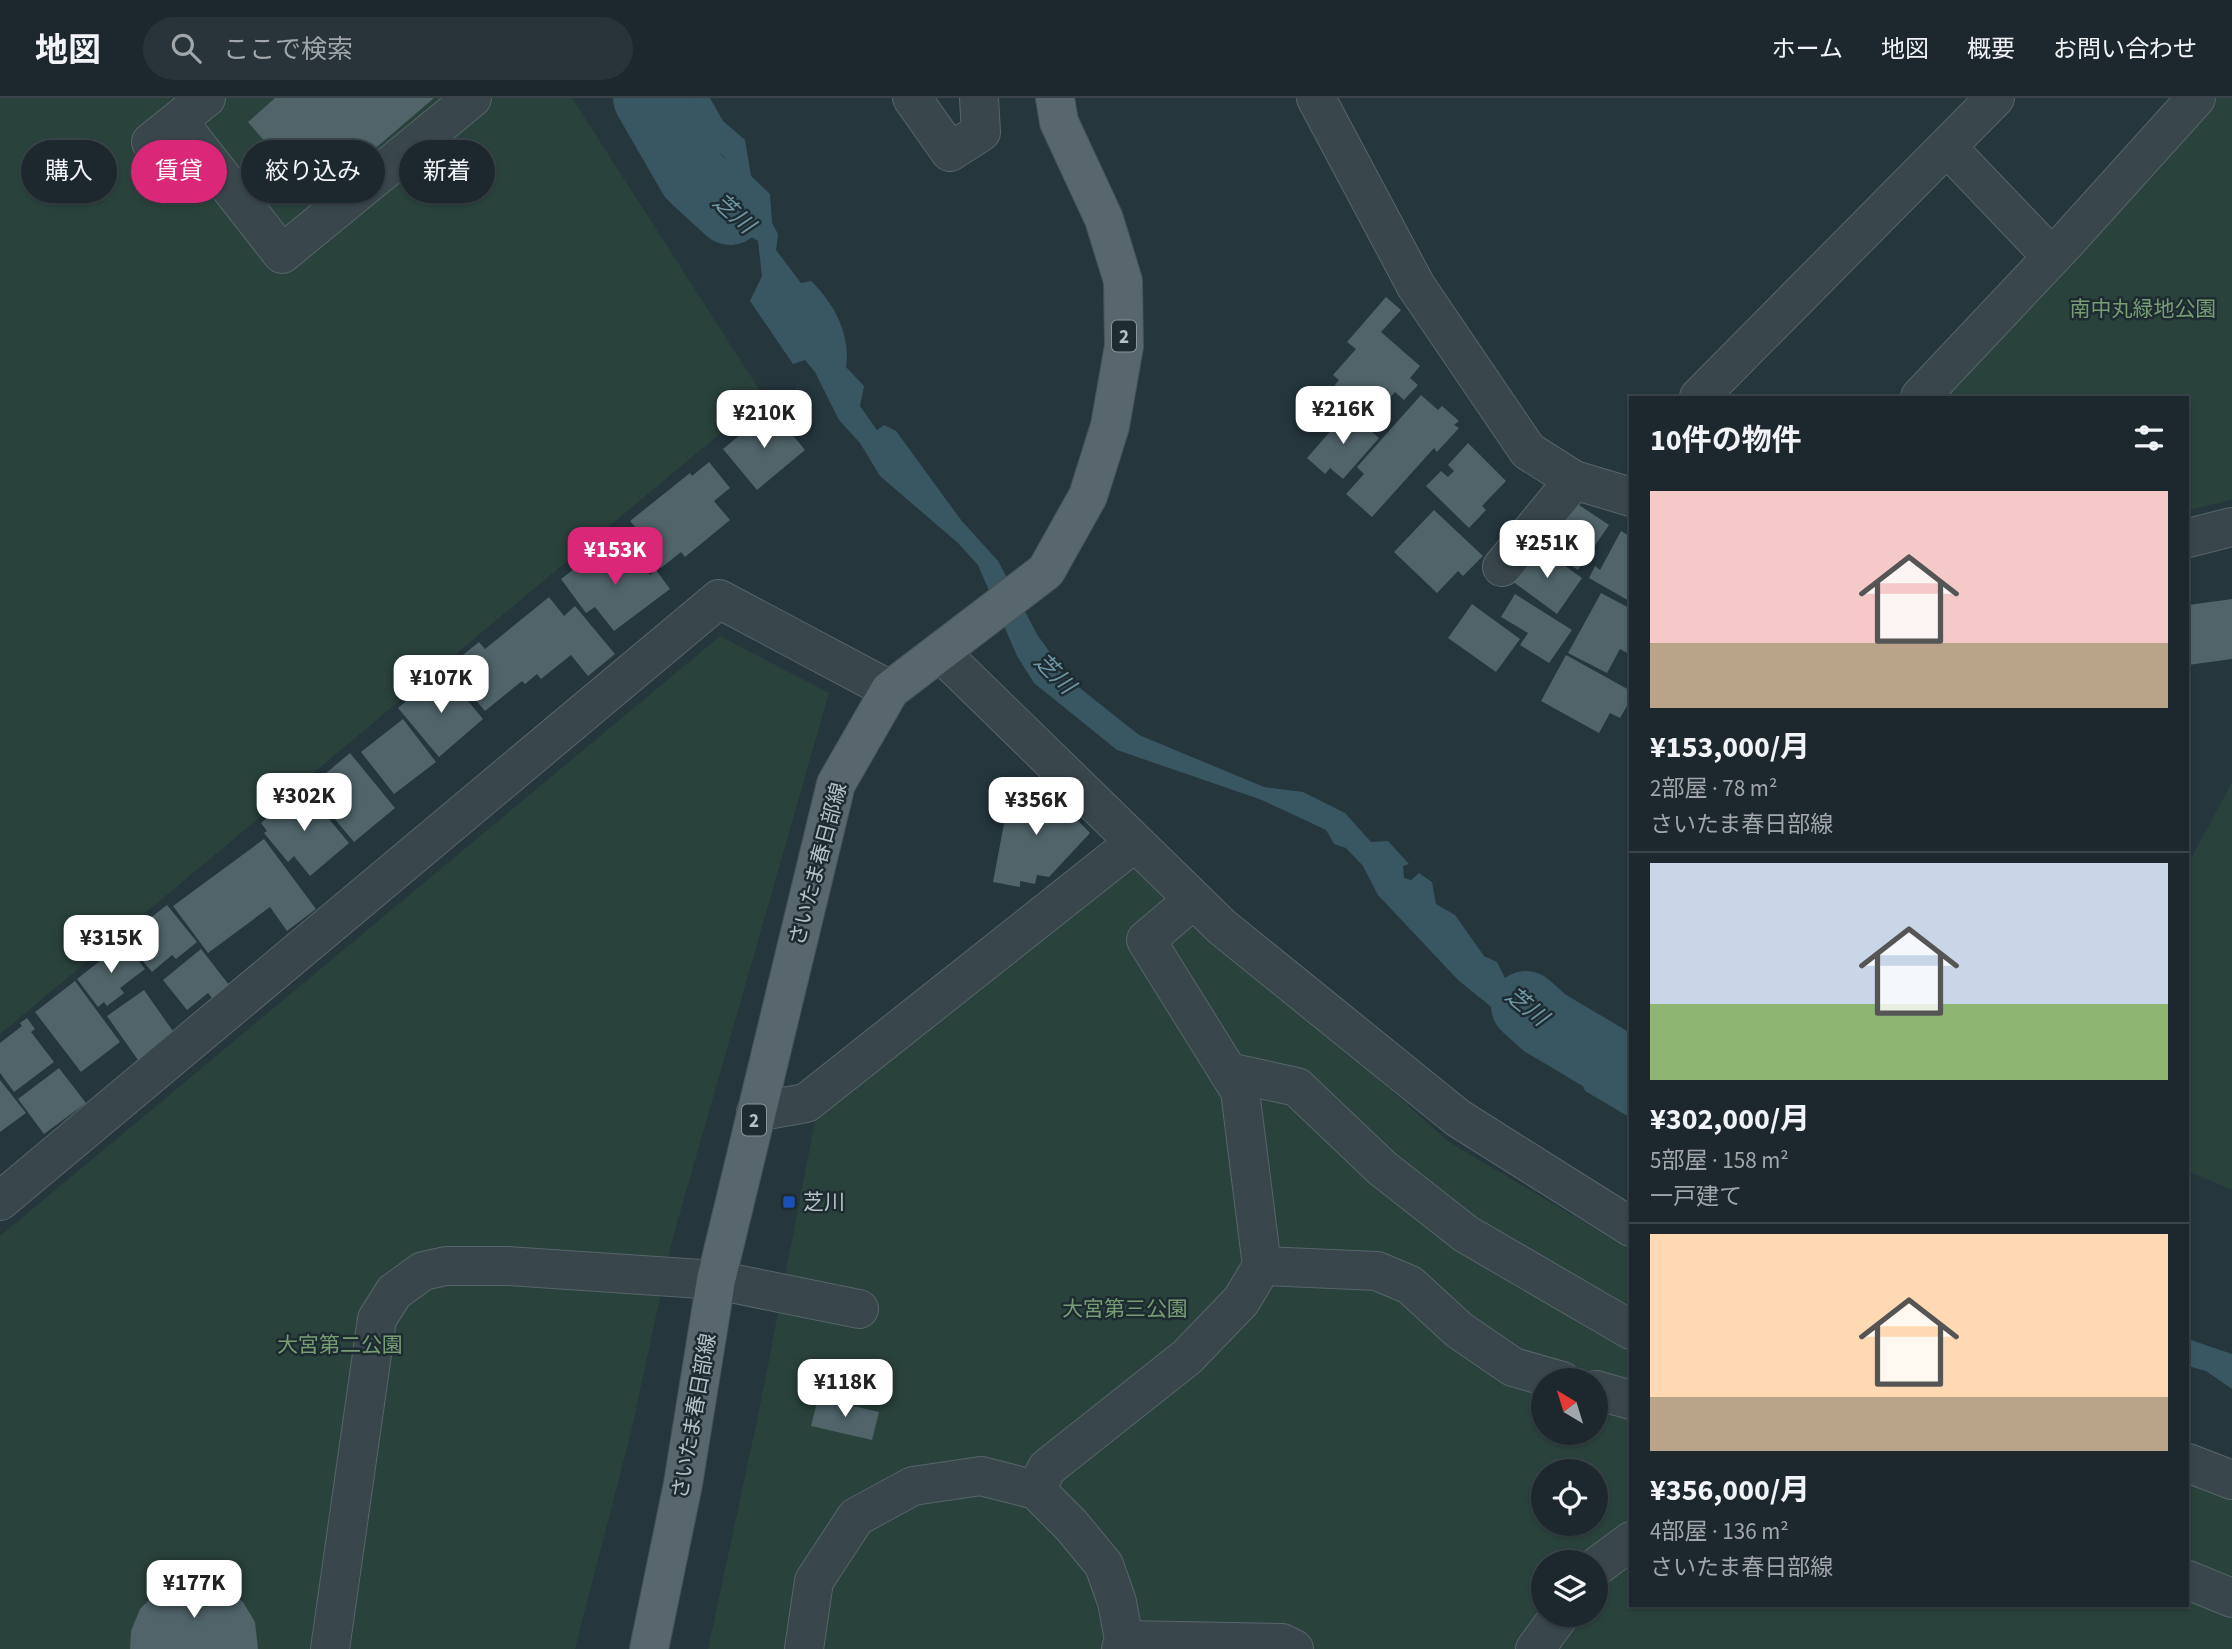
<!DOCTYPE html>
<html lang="ja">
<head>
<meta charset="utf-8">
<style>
	:root { --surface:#1c282e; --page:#29343a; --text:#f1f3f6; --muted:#a0a6aa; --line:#3a444a; --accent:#db2777 }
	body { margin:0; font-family:"Source Sans 3","Noto Sans JP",sans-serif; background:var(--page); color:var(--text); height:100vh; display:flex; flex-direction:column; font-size:26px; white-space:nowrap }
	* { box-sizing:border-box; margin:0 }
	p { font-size:23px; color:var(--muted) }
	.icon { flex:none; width:38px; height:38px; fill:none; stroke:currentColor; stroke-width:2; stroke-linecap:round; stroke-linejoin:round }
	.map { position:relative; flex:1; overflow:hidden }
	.details { position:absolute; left:1629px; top:298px; width:560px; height:1211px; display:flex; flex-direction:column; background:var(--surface); border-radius:0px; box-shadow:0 2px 5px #0004,0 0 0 2px var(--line) }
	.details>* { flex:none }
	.hud { position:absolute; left:21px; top:42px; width:665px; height:63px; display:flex; gap:14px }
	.needle { width:46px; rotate:322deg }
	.controls { position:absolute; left:1531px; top:1270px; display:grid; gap:14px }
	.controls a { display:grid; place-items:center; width:77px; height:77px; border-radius:50%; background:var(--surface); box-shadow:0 2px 5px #0004,0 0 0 2px var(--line); font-size:35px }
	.price { position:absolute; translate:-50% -60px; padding:0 16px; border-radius:14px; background:#fff; color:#222; font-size:23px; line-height:46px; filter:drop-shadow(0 2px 4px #0008) }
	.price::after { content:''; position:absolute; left:50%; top:42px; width:21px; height:16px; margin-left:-10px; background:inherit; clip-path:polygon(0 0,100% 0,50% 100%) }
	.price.on { background:var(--accent); color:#fff }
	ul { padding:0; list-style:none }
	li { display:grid; align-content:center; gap:14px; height:371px; padding:0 21px }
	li+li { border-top:2px solid var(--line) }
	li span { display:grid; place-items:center; height:217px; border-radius:0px; color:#555 }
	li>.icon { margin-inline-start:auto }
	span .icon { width:126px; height:126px; fill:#fffc; stroke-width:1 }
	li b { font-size:30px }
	h2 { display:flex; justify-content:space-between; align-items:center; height:84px; padding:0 21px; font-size:30px }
	.pill { padding:0 24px; border-radius:32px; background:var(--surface); box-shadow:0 2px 5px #0004,0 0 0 2px var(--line); font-size:24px; line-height:63px }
	.pill.on { background:var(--accent); color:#fff }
	header { display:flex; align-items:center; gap:42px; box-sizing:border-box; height:98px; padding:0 35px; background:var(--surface); border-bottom:2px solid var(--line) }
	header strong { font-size:33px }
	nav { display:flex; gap:38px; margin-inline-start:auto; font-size:24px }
	.search { width:490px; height:63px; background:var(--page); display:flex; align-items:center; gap:18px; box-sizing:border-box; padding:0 24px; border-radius:38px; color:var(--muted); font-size:26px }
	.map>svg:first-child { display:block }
	.green { fill:#2a423c; fill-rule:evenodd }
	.water { fill:#395763; fill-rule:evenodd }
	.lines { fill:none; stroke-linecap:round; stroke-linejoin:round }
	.river { stroke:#395763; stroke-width:70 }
	.building { fill:#50646a }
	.minor-casing { stroke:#57656b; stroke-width:40 }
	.major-casing { stroke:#455359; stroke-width:40 }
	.minor { stroke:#39474d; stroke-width:38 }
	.major { stroke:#57676d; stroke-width:38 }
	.transit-dot { fill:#1a4fb4; stroke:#1e2c32; stroke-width:2.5 }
	.labels { text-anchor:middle; stroke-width:5; stroke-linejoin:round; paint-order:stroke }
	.shield { fill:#1e2c32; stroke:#88959b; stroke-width:2 }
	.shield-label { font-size:19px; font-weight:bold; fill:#b5c2c8 }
	.park-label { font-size:21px; fill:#779d74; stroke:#1e2c32 }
	.street-label { font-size:21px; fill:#b5c2c8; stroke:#1e2c32 }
	.poi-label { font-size:21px; fill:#b5c2c8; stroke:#1e2c32; text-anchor:start }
	.water-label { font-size:23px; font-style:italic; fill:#6f97a6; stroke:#1e2c32 }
</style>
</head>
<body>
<header>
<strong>地図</strong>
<div class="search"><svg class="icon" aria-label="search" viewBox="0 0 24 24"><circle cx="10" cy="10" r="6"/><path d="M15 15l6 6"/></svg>ここで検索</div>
<nav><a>ホーム</a><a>地図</a><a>概要</a><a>お問い合わせ</a></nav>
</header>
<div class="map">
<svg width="2232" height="1551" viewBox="0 0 2232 1551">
	<rect width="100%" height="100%" fill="#25363d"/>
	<!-- green -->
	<g class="green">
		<path d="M0,0H572L764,299L0,936Z"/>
		<path d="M2216,0H2232V402L2188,412V299H1941Z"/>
		<path d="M720,538L829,595L673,1139L631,1334L575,1551H0V1138Z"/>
		<path d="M2232,685V1092L2188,1073V766Z"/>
		<path d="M1133,762L1449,1044L1631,1152V1507H2188V1385L2232,1402V1551H708L761,1303L817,1012ZM1544,1283H1596V1335H1544ZM1544,1374H1596V1426H1544ZM1544,1465H1596V1517H1544Z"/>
	</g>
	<!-- water -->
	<g class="water">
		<path d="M640,0H710L723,23L745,42L751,78L770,96L772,125L778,136L776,152L801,185L811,183C834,205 851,237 846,269L864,288L860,308L877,332L884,327L896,333L961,422L998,463L1038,538L1071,583L1139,637L1264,689L1303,694L1345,715L1371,744L1388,743L1409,766L1403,768L1404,780L1411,782L1419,775L1432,784L1436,806L1455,817L1484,858L1497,864L1506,882L1522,889L1544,907L1545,917L1553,921L1566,919C1572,923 1603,954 1606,959C1608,963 1609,970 1610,975L1631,989V1020L1585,993L1578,975L1540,941L1521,933L1458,882L1378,797L1363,768L1346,750L1334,746L1326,732L1262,702L1117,652L1034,585L1017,558L978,467L958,445L880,378L860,345L839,322L815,274L805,262L793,266L750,203L762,178L758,143L732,127L699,94L667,46L656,42L640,16ZM672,6C697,24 691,33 706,57L716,51C738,70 751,94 761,121L757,127L747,124C752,90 722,80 696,76C684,55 669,41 663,17Z"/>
		<path d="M2188,1241L2232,1256V1291L2206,1273L2188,1268Z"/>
	</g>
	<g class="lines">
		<!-- river -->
		<g class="river">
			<path d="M648,0L693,78L730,112"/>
			<path d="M1526,908L1545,925L1631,976"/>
		</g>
	</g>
	<!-- building -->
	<g class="building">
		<path d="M275,0H434L315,102L248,24Z"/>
		<path d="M1386,199L1401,212L1381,234L1420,268L1410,280L1418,287L1404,302L1395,294L1377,314L1370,308L1362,317L1332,291L1339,282L1333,277L1356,251L1347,244Z"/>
		<path d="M1421,297L1438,312L1442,308L1459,323L1454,327L1459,330L1437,354L1434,350L1372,419L1346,396L1364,376L1357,369Z"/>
		<path d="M771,311L805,352L757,392L723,351Z"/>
		<path d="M1348,313L1379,340L1343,381L1330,370L1325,376L1307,360Z"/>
		<path d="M1468,345L1506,383L1482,408L1486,412L1469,430L1426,388L1441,373L1448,379L1454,373L1448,367Z"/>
		<path d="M709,364L730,390L714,403L730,422L685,459L681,454L661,470L640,444L645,440L630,423L690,375L692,378Z"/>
		<path d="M1576,405L1609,427L1578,472L1541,447Z"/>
		<path d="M1434,412L1483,458L1463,478L1458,473L1437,495L1394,454Z"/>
		<path d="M1621,433L1631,439V504L1589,480L1595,468L1600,472Z"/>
		<path d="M628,447L650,477L656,472L670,491L614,533L595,509L586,515L561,481L591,458L599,468Z"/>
		<path d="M1537,448L1582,480L1557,516L1512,483Z"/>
		<path d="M1601,495L1631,511V557L1620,551L1607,575L1568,555Z"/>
		<path d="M1515,496L1572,532L1549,565L1520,547L1528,535L1501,519Z"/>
		<path d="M549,499L564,518L575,508L615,556L588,578L571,557L541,581L537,576L525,586L522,583L485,613L448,569L479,544L485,551Z"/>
		<path d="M2232,501V561L2188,567V507Z"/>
		<path d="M1472,506L1520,541L1496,574L1448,540Z"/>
		<path d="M1566,557L1631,593V601L1620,620L1610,615L1599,635L1541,603Z"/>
		<path d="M448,579L483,621L439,659L398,610L430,584L435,589Z"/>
		<path d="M403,621L436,664L394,696L361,654Z"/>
		<path d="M350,655L395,710L354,744L333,719L338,716L313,686Z"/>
		<path d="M1042,686L1090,735L1049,779L1037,777L1035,786L1020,783V789L993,784L1010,694Z"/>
		<path d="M303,690L349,745L310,778L294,758L288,764L264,735L267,733L261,725Z"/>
		<path d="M264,741L316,811L287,833L270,809L208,855L173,808Z"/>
		<path d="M167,807L197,844L176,861L172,857L152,874L124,841Z"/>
		<path d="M124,844L145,871L120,890L124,895L107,908L104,904L98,909L77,881Z"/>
		<path d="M201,851L233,892L216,905L208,895L187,912L163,882Z"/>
		<path d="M75,883L120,944L81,974L35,914Z"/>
		<path d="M144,892L175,936L138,962L107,918Z"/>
		<path d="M27,920L35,931L31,934L54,964L14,994L0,975V945L22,928L20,925Z"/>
		<path d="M59,970L86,1005L44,1036L18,1001Z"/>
		<path d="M0,982L26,1015L0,1034Z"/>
		<path d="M818,1300L879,1314L872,1342L811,1328Z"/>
		<path d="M202,1482L224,1489L243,1504L255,1524L258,1551H130L131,1533L140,1511L157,1494L178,1484Z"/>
	</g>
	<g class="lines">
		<!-- minor casing -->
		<g class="minor-casing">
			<g id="minor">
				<path d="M912,0L950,54L981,34L979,0"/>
				<path d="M1316,0L1416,188L1528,353L1574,382L1631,399"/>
				<path d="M178,23L282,156L472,0"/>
				<path d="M151,44L206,0"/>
				<path d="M1947,49L2052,159"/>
				<path d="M1699,299L1995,0"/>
				<path d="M1920,299L2067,143L2196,0"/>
				<path d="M2188,440L2232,429"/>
				<path d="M1502,469L1574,382"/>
				<path d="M941,555L1222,829L1458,1020L1631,1129"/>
				<path d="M1228,974L1297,989L1382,1070L1466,1136L1631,1232"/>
				<path d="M756,1014L806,1005L1134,745"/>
				<path d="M0,1103L719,501L890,592"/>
				<path d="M1262,1168L1377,1173L1410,1187L1459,1232L1513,1269L1562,1283"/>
				<path d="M1596,1292L1631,1302"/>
				<path d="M2188,1365L2232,1382"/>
				<path d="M1036,1392L1047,1370L1187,1259L1241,1203L1262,1168L1240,993L1146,842L1193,802"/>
				<path d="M1596,1469L1631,1443"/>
				<path d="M2188,1482L2232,1500"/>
				<path d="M1124,1542L1282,1545L1294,1551"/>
				<path d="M330,1551L377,1221L394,1194L423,1173L446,1168H507L716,1182L859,1211"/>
				<path d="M804,1551L814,1483L856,1419L913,1388L981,1378L1036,1392L1071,1427L1104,1467L1117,1504L1124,1542L1121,1551"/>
				<path d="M1535,1551L1560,1517"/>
			</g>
		</g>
		<!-- major casing -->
		<g class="major-casing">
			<path id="major" d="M649,1551L683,1386L716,1182L836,686L890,592L1046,473L1088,398L1110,328L1124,248L1123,183L1104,121L1059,24L1055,0"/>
		</g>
		<!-- minor -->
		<use href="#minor" class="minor"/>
		<!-- major -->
		<use href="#major" class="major"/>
	</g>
	<!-- markers -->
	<rect class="transit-dot" x="782" y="1097" width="14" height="14" rx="3.5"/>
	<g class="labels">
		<!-- shield labels -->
		<g class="shield">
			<rect x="1112" y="222.5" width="24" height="31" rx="5"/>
			<rect x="742" y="1006.5" width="24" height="31" rx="5"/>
		</g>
		<g class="shield-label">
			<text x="1124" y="245">2</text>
			<text x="754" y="1029">2</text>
		</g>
		<!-- park labels -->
		<g class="park-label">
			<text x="2143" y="218">南中丸緑地公園</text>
			<text x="1125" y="1218">大宮第三公園</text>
			<text x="340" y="1254">大宮第二公園</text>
		</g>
		<!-- street labels -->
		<g class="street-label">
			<text transform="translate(818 766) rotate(-75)" y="7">さいたま春日部線</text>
			<text transform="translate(694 1318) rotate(-80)" y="7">さいたま春日部線</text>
		</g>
		<!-- poi labels -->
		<g class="poi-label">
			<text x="803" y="1111">芝川</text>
		</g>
		<!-- water labels -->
		<g class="water-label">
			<text transform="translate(734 115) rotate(42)" y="8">芝川</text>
			<text transform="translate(1055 575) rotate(45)" y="8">芝川</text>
			<text transform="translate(1527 908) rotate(39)" y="8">芝川</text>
		</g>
	</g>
</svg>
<div class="controls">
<a><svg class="needle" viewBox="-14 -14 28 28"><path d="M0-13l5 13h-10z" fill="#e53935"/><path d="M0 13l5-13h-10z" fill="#a0a6aa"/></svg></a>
<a><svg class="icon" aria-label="locate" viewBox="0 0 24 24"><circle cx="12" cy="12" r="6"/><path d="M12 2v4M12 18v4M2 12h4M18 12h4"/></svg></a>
<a><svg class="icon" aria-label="layers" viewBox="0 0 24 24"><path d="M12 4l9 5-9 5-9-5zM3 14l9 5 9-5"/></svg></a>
</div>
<b class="price" style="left:1343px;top:348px">¥216K</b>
<b class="price" style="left:764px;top:352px">¥210K</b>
<b class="price" style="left:1547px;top:482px">¥251K</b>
<b class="price on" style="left:615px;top:489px">¥153K</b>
<b class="price" style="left:441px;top:617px">¥107K</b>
<b class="price" style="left:304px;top:735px">¥302K</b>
<b class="price" style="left:1036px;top:739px">¥356K</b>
<b class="price" style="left:111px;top:877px">¥315K</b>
<b class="price" style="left:845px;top:1321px">¥118K</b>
<b class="price" style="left:194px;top:1522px">¥177K</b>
<div class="hud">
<a class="pill">購入</a>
<a class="pill on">賃貸</a>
<a class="pill">絞り込み</a>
<a class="pill">新着</a>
</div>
<section class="details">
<h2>10件の物件<svg class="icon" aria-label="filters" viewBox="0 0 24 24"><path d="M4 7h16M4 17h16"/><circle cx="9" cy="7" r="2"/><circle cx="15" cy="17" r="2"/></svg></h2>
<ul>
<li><span style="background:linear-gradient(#f6c9c9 70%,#b9a48a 0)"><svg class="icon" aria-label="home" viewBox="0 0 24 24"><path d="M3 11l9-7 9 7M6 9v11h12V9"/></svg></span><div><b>¥153,000/月</b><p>2部屋 · 78 m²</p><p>さいたま春日部線</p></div></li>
<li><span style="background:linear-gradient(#c9d6e8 65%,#8fb573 0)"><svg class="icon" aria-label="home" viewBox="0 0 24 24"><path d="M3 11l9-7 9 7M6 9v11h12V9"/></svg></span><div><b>¥302,000/月</b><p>5部屋 · 158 m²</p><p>一戸建て</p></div></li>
<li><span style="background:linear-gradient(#ffd9b3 75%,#b9a48a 0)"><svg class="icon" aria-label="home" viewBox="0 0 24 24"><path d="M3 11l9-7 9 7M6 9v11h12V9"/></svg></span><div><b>¥356,000/月</b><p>4部屋 · 136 m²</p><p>さいたま春日部線</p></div></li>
</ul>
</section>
</div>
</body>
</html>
